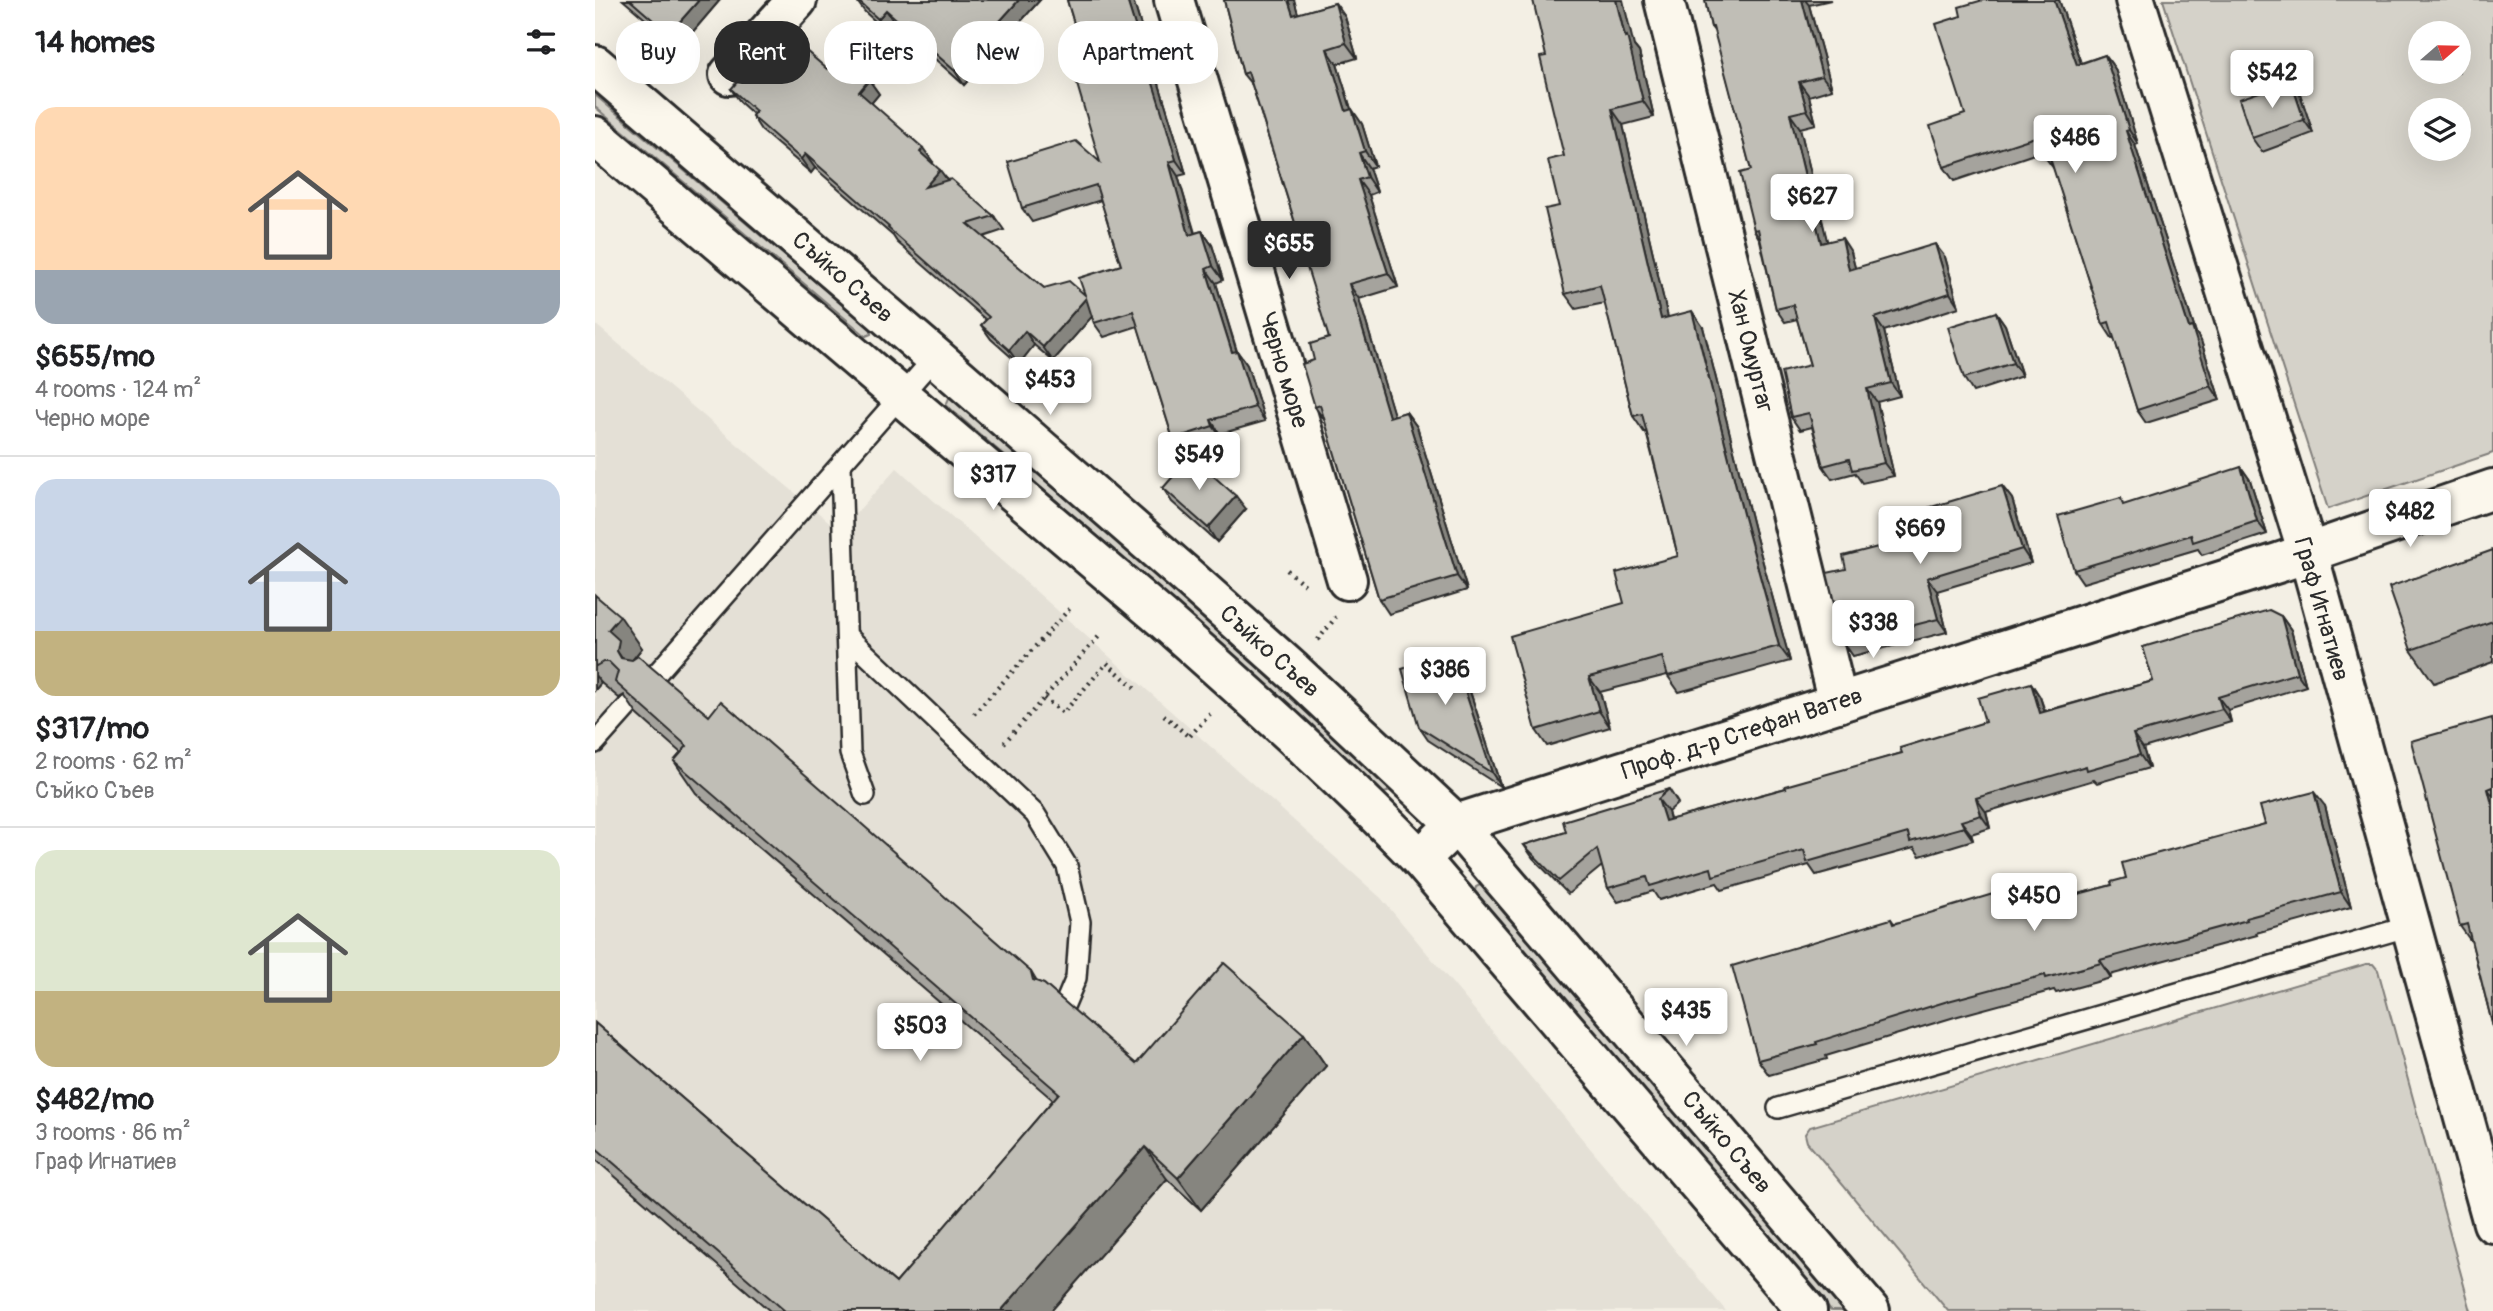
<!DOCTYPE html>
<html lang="en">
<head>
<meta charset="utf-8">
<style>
	:root { --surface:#fff; --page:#f2f2f2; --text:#202124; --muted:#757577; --line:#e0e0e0; --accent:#2b2b2b }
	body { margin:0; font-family:Pangolin,sans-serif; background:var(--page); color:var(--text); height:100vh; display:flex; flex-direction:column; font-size:26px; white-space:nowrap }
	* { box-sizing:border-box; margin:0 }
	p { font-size:23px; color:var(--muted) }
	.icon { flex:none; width:38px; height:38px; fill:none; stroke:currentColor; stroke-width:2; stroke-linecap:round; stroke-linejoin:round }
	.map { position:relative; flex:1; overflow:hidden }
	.panel { display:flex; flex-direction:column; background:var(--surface); width:595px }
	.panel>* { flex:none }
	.top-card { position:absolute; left:21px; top:21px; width:665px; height:63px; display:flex; gap:14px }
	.needle { width:46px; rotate:70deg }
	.tools { position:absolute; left:1813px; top:21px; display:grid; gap:14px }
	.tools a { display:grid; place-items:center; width:63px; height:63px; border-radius:50%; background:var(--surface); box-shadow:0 7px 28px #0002; font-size:35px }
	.price { position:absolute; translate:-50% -60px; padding:0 16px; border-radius:7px; background:#fff; color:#222; font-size:23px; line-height:46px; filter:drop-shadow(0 2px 4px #0008) }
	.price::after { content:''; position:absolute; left:50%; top:42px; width:21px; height:16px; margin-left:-10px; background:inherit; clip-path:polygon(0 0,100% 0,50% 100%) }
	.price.current { background:var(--accent); color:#fff }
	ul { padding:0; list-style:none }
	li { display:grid; align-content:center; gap:14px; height:371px; padding:0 35px }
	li+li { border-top:2px solid var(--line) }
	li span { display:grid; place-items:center; height:217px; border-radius:21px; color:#555 }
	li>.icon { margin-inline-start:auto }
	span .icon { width:126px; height:126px; fill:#fffc; stroke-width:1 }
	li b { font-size:30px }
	h2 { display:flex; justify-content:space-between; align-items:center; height:84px; padding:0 35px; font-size:30px }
	.tag { padding:0 24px; border-radius:28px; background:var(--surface); box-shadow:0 7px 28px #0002; font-size:24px; line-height:63px }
	.tag.current { background:var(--accent); color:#fff }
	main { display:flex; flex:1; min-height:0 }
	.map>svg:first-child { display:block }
	.built { fill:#e4e0d6 }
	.green { fill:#d5d2c9; stroke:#807e7a; stroke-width:2; fill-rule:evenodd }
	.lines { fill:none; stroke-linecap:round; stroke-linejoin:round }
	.service-casing { stroke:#2b2b2b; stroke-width:24 }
	.minor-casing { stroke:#2b2b2b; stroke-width:44 }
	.tertiary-casing { stroke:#2b2b2b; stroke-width:44 }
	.path { stroke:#2b2b2b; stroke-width:4.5; stroke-dasharray:2 5; stroke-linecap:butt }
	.service { stroke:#fbf7ec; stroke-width:19 }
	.minor { stroke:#fbf7ec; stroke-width:38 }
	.tertiary { stroke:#fbf7ec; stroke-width:38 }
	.wall { fill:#a5a39d; stroke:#2b2b2b; stroke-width:2 }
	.shaded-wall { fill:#86857f; stroke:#2b2b2b; stroke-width:2 }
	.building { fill:#c0beb6; stroke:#2b2b2b; stroke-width:2 }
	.labels { text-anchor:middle; stroke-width:5; stroke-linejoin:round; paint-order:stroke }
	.street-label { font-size:24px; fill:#2b2b2b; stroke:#fbf7ec }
</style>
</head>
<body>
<main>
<section class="panel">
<h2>14 homes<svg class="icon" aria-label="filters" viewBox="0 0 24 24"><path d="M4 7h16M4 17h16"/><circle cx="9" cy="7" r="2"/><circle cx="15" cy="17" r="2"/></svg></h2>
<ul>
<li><span style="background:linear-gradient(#ffd9b3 75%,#9aa5b1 0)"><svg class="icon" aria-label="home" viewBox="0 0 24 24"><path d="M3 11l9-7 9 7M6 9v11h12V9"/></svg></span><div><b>$655/mo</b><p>4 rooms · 124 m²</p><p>Черно море</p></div></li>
<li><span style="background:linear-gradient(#c9d6e8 70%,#c2b280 0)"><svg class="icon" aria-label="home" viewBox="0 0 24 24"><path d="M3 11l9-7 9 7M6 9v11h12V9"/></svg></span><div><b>$317/mo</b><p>2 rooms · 62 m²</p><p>Съйко Съев</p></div></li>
<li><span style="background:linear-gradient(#dfe7d0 65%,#c2b280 0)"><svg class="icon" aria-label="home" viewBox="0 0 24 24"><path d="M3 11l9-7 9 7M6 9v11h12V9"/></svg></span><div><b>$482/mo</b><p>3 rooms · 86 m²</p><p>Граф Игнатиев</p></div></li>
</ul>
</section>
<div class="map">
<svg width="1898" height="1311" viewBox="0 0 1898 1311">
	<rect width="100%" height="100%" fill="#f3efe4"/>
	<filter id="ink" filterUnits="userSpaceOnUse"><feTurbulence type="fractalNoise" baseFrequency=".0143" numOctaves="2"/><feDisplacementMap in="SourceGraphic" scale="14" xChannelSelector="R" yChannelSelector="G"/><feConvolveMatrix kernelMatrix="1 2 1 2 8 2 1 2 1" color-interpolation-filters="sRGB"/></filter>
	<g filter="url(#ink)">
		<!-- built -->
		<path class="built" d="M0,324L245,531L302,468L786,898L1131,1311H0Z"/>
		<!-- green -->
		<g class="green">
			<path d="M1568,0H1898V453L1733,509ZM1825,33H1864V72H1825ZM1825,110H1864V149H1825Z"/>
			<path d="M0,95L276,329V334L271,336L0,107Z"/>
			<path d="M354,398H357L626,631L793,787V792L788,793L620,638L351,405Z"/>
			<path d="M885,885L889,886L1253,1311H1236L879,894L881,887Z"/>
			<path d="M1771,964H1778L1783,970L1876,1311H1353L1212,1142L1210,1134L1215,1127Z"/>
		</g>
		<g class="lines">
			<!-- service casing -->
			<g class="service-casing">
				<g id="service">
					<path d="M246,465L255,753L270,795"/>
					<path d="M252,636L440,814L472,866L485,922L481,978L470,1004"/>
					<path d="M56,680L340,357"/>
					<path d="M0,743L33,706"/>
					<path d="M1183,1108L1815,926"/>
				</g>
			</g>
			<!-- minor casing -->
			<g class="minor-casing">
				<g id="minor">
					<path d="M579,0L752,580"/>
					<path d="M1069,0L1243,703"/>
					<path d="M1540,0L1713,553L1898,1223"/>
					<path d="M134,75L202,0"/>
					<path d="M825,859L861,824L1686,562L1898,489"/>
				</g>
			</g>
			<!-- tertiary casing -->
			<g class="tertiary-casing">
				<g id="tertiary">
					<path d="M0,65L340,357L587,572L698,671L861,824L1275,1311"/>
					<path d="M0,136L567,618C655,696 743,774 825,859L1212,1311"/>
				</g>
			</g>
			<!-- path -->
			<g class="path">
				<path d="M692,570L710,585"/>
				<path d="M723,640L741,617"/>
				<path d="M449,698L468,713L512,663L541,689"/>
				<path d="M379,714L477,606"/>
				<path d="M569,715L594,737L615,714"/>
				<path d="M409,743L506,634"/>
			</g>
			<!-- service -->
			<use href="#service" class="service"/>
			<!-- minor -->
			<use href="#minor" class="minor"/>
			<!-- tertiary -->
			<use href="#tertiary" class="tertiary"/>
		</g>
		<!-- wall -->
		<g class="wall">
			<path d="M28,0H125L84,48Z"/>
			<path d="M261,0H445L369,85L301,24L293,33L270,12Z"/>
			<path d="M472,0H538L581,139L591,174L583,176L600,233L607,231L617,245L628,280L621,283L642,351L652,365L670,421L625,434L628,440L588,453L578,439L543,326L509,337L499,323L497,316L458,361L439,345L424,364L396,339L386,325L391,320L302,242L298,236L220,168L216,173L166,130L157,116L158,114L146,103L136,89L232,69L274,80L284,94L276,103L338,162L337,163L353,180L399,216L409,230L388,237L449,288L490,295L526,265L506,200L437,222L427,208L505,162L490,60Z"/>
			<path d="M629,0H699L703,14L740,3L750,17L762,58L742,64L756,109L767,124L780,166L774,168L782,192L774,195L803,287L764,299L799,416L811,412L822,427L872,590L794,614L784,599L730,421L720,407L719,360L734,338L702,229L657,85L648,74Z"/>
			<path d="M1110,0H1236L1214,5L1237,89L1214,96L1221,124L1205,128L1232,242L1256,252L1260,268L1350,257L1364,307L1289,331L1305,396L1282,402L1299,476L1267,483L1260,473L1237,479L1228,466L1217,427L1205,430L1196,417L1215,365L1202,319L1190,322L1181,309L1165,240L1159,230L1156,170L1120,32L1116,27Z"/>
			<path d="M1388,0H1464L1486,63L1510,55L1520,69L1543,144L1540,145L1601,333L1606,341L1625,400L1551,423L1542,410L1519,337L1517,338L1508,324L1459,169L1450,157L1448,151L1359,181L1349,167L1370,114L1366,16Z"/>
			<path d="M1039,46L1044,52L1059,117L1028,125L1073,318L1108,327L1159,530L1195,661L1084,692L1072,675L1005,692L1015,727L952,746L941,730L1029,603L1083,556L1051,432H1049L1038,416L1010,303L981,309L970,294L964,206L969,156L951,56Z"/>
			<path d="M1705,94L1718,133L1667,152L1657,138Z"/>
			<path d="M1401,312L1410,325L1427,376L1378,392L1369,378Z"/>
			<path d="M1646,467L1655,480L1672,534L1607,555L1603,549L1488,583L1479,570Z"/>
			<path d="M1407,486L1417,499L1436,563L1342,591L1352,632L1258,656L1249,643L1251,569L1341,532Z"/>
			<path d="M568,488L651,509L622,542L577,502Z"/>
			<path d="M1898,550V662L1839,683L1816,650Z"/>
			<path d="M0,595L47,648L38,659L114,716L436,972L442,982L541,1064L709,1034L731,1066L606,1210L572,1179L456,1311H175L0,1159V1023L301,1283L458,1100L101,793L79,761L86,753L42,714L29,695L24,698L6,683L0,690Z"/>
			<path d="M1686,616L1696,630L1711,686L1633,710L1636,722L1548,748L1554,768L1502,783L1499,780L1391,812L1395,828L1376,834L1378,840L1325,856L1319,848L1221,875L1214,865L1127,890L1122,883L1064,900L1058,891L1023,902L1013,888L1007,866L973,894L938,858L929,845L971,832L1074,789L1083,803L1073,812L1075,820L1191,788L1307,753L1390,722L1436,683L1445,697L1450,711L1558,681Z"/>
			<path d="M858,654L867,667L906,787L833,740L824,727Z"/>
			<path d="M1898,721V1027L1876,939L1875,940L1865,926Z"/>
			<path d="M1730,806L1756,907L1661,933L1662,935L1515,975L1516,978L1461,993L1459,990L1363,1016L1231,1056L1232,1059L1174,1075L1163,1060L1296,919L1299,923L1409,909L1410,914L1517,885L1531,878L1670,824Z"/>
		</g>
		<!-- shaded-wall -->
		<g class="shaded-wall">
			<path d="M104,0H125L84,48L74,34Z"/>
			<path d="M424,0H445L369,85L360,71Z"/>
			<path d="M532,0H538L581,139L591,174L581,160Z"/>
			<path d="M693,0H699L708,30L698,15Z"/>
			<path d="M1021,0H1028L1039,46L1044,52L1059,117L1048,101L1030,37Z"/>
			<path d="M1207,0H1210L1214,5L1237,89L1227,76Z"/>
			<path d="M1459,0H1464L1491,78L1482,65Z"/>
			<path d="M740,3L750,17L762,58L751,43Z"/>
			<path d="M291,10L301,24L293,33L283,19Z"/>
			<path d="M732,49L742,64L761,125L751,111Z"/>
			<path d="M1510,55L1520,69L1543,144L1534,130Z"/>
			<path d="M274,80L284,94L274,106L264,92Z"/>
			<path d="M1696,81L1705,94L1718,133L1709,120Z"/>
			<path d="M1204,82L1214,96L1221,124L1212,110Z"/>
			<path d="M757,109L767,124L780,166L770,151Z"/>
			<path d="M1017,109L1028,125L1077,335L1066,319Z"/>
			<path d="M1195,114L1205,128L1236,257L1226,243Z"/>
			<path d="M1531,131L1540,145L1601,333L1606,341L1625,400L1616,386L1594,328Z"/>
			<path d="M328,148L338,162L335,166L325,152Z"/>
			<path d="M764,153L774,168L782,192L772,177Z"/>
			<path d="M210,154L220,168L216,173L206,159Z"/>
			<path d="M574,162L583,176L604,249L594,235Z"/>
			<path d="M345,170L355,184L330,187Z"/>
			<path d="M763,180L774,195L803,287L793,273Z"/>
			<path d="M607,231L617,245L628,280L618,266Z"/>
			<path d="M1247,238L1256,252L1264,283L1254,270Z"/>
			<path d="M1340,244L1350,257L1364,307L1355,293Z"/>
			<path d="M611,269L621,283L646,366L637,352Z"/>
			<path d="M754,284L764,299L804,432L794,417Z"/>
			<path d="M491,298L501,312L458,361L448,347Z"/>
			<path d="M1097,311L1108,327L1159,530L1195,661L1184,646L1148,514Z"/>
			<path d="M1401,312L1410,325L1427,376L1418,363Z"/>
			<path d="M1280,318L1289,331L1305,396L1296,383Z"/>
			<path d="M430,331L439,345L424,364L414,350Z"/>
			<path d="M642,351L652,365L670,421L660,407Z"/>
			<path d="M1272,389L1282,402L1299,476L1289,463Z"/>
			<path d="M811,412L822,427L872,590L862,576Z"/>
			<path d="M616,420L625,434L628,440L618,426Z"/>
			<path d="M1646,467L1655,480L1672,534L1662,521Z"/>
			<path d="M1407,486L1417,499L1436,563L1427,549Z"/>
			<path d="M641,496L651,509L622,542L613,528Z"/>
			<path d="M1332,578L1342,591L1352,632L1343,619Z"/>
			<path d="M25,616L47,648L38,659L44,683L22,651L13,630Z"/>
			<path d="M1686,616L1696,630L1711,686L1702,673Z"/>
			<path d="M858,654L867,667L906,787L897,773Z"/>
			<path d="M0,675L6,683L0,690Z"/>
			<path d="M994,677L1005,692L1015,727L1004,711Z"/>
			<path d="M1436,683L1445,697L1454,726L1445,713Z"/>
			<path d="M1623,697L1633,710L1636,722L1627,709Z"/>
			<path d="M1538,734L1548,748L1554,768L1545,755Z"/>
			<path d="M1893,789L1898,796V808Z"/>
			<path d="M1719,792L1730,806L1756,907L1746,892Z"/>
			<path d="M1381,798L1391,812L1395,828L1386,815Z"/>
			<path d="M1063,799L1073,812L1079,835L1070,821Z"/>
			<path d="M1366,821L1376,834L1378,840L1369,827Z"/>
			<path d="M1398,894L1409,909L1415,930L1405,915Z"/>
			<path d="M1505,960L1515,975L1516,978L1506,963Z"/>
			<path d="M709,1034L731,1066L606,1210L583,1178Z"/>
			<path d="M550,1147L572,1179L456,1311H406Z"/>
		</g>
		<!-- building -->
		<g class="building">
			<path d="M35,0H104L74,34Z"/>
			<path d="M262,0H424L360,71L291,10L283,19Z"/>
			<path d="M472,0H532L571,125L581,160L574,162L594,235L607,231L618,266L611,269L637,352L642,351L660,407L616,420L618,426L578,439L538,311L499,323L491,298L448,347L430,331L414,350L386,325L394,317L293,228L294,227L210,154L206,159L157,116L161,111L136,89L187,30L232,69L245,54L274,80L264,92L328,148L325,152L345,170L330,187L356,179L399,216L373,224L449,288L474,281L490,295L484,278L526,265L501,185L427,208L413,162L481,141L505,162L476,64L490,60Z"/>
			<path d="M629,0H693L698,15L740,3L751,43L732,49L751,111L757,109L770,151L764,153L772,177L763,180L793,273L754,284L794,417L811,412L862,576L784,599L725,405L720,407L707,364L719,360L715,344L734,338L700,229H702L653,72L648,74Z"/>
			<path d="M938,0H1021L1030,37L1032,36L1048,101L1017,109L1066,319L1097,311L1148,514L1184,646L1073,676L1067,657L994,677L1004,711L941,730L915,636L1029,603L1021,573L1083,556L1047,414L1038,416L1005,285L970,294L950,209L964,206L953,160L969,156L945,57L951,56Z"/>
			<path d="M1110,0H1207L1227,76L1204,82L1212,110L1195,114L1226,243L1247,238L1254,270L1340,244L1355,293L1280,318L1296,383L1272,389L1289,463L1257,470L1254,459L1228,466L1214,413L1196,417L1186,372L1215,365L1198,305L1181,309L1163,229L1159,230L1145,173L1156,170L1118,27H1116Z"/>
			<path d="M1388,0H1459L1482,65L1510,55L1534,130L1531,131L1594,328L1597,327L1616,386L1542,410L1514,322L1508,324L1454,155L1450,157L1443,136L1349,167L1335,126L1370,114L1341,24L1366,16L1364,7Z"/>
			<path d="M1696,81L1709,120L1657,138L1644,99Z"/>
			<path d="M1401,312L1418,363L1369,378L1353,327Z"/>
			<path d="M596,456L641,496L613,528L568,488Z"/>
			<path d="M1646,467L1662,521L1598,542L1596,535L1479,570L1463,516L1526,498L1528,505Z"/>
			<path d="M1407,486L1427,549L1332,578L1343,619L1249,643L1232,573L1251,569L1248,556L1341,532L1333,508Z"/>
			<path d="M1898,550V621L1816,650L1794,587Z"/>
			<path d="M0,595L25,616L13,630L24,640L22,651L26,658L37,660L43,656L114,716L126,701L436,972L438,980L449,984L541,1064L629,963L709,1034L583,1178L550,1147L406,1311H190L0,1147V1023L301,1283L464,1093L79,761L92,746L20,682L23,671L14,662H8L1,666L0,665Z"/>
			<path d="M1674,610L1686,616L1702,673L1623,697L1627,709L1538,734L1545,755L1492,770L1491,766L1381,798L1386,815L1366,821L1369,827L1315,842L1313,833L1212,862L1209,850L1118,876L1116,868L1055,886L1052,877L1013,888L1002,849L964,881L929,845L971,832L968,821L1074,789L1063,799L1070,821L1191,788L1190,786L1307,753L1305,748L1390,722L1383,698L1436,683L1445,713L1558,681L1548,647Z"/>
			<path d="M858,654L897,773L824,727L807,669Z"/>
			<path d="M1897,718L1898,724V787L1893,789L1898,808V1027L1872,924L1865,926L1816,741Z"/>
			<path d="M1719,792L1746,892L1651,918L1652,920L1505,960L1506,963L1451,978L1450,975L1353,1001L1221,1042L1222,1044L1163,1060L1137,966L1296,919L1298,924L1398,894L1405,915L1517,885L1516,882L1531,878L1527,863L1670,824L1665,806Z"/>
		</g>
	</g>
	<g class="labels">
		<!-- street labels -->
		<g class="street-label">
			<text transform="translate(248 277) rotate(41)" y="8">Съйко Съев</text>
			<text transform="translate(1156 351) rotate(76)" y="8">Хан Омуртаг</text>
			<text transform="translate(689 370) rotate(73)" y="8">Черно море</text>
			<text transform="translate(1727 609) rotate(74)" y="8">Граф Игнатиев</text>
			<text transform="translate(675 651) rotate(42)" y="8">Съйко Съев</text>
			<text transform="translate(1147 733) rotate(-18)" y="8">Проф. д-р Стефан Ватев</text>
			<text transform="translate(1132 1142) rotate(50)" y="8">Съйко Съев</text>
		</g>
	</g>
</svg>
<div class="tools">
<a><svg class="needle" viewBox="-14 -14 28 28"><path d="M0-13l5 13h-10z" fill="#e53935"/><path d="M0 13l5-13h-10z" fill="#757577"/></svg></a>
<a><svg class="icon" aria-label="layers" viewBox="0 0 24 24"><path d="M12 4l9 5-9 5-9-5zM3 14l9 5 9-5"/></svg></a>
</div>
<b class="price" style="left:1677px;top:110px">$542</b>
<b class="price" style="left:1480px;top:175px">$486</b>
<b class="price" style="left:1217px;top:234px">$627</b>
<b class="price current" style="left:694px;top:281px">$655</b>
<b class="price" style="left:455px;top:417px">$453</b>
<b class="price" style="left:604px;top:492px">$549</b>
<b class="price" style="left:398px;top:512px">$317</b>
<b class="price" style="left:1815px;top:549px">$482</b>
<b class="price" style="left:1325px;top:566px">$669</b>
<b class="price" style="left:1278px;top:660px">$338</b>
<b class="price" style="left:850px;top:707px">$386</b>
<b class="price" style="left:1439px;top:933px">$450</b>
<b class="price" style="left:1091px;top:1048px">$435</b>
<b class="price" style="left:325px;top:1063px">$503</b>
<div class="top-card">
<a class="tag">Buy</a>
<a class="tag current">Rent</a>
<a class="tag">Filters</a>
<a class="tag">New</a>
<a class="tag">Apartment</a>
</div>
</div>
</main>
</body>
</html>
